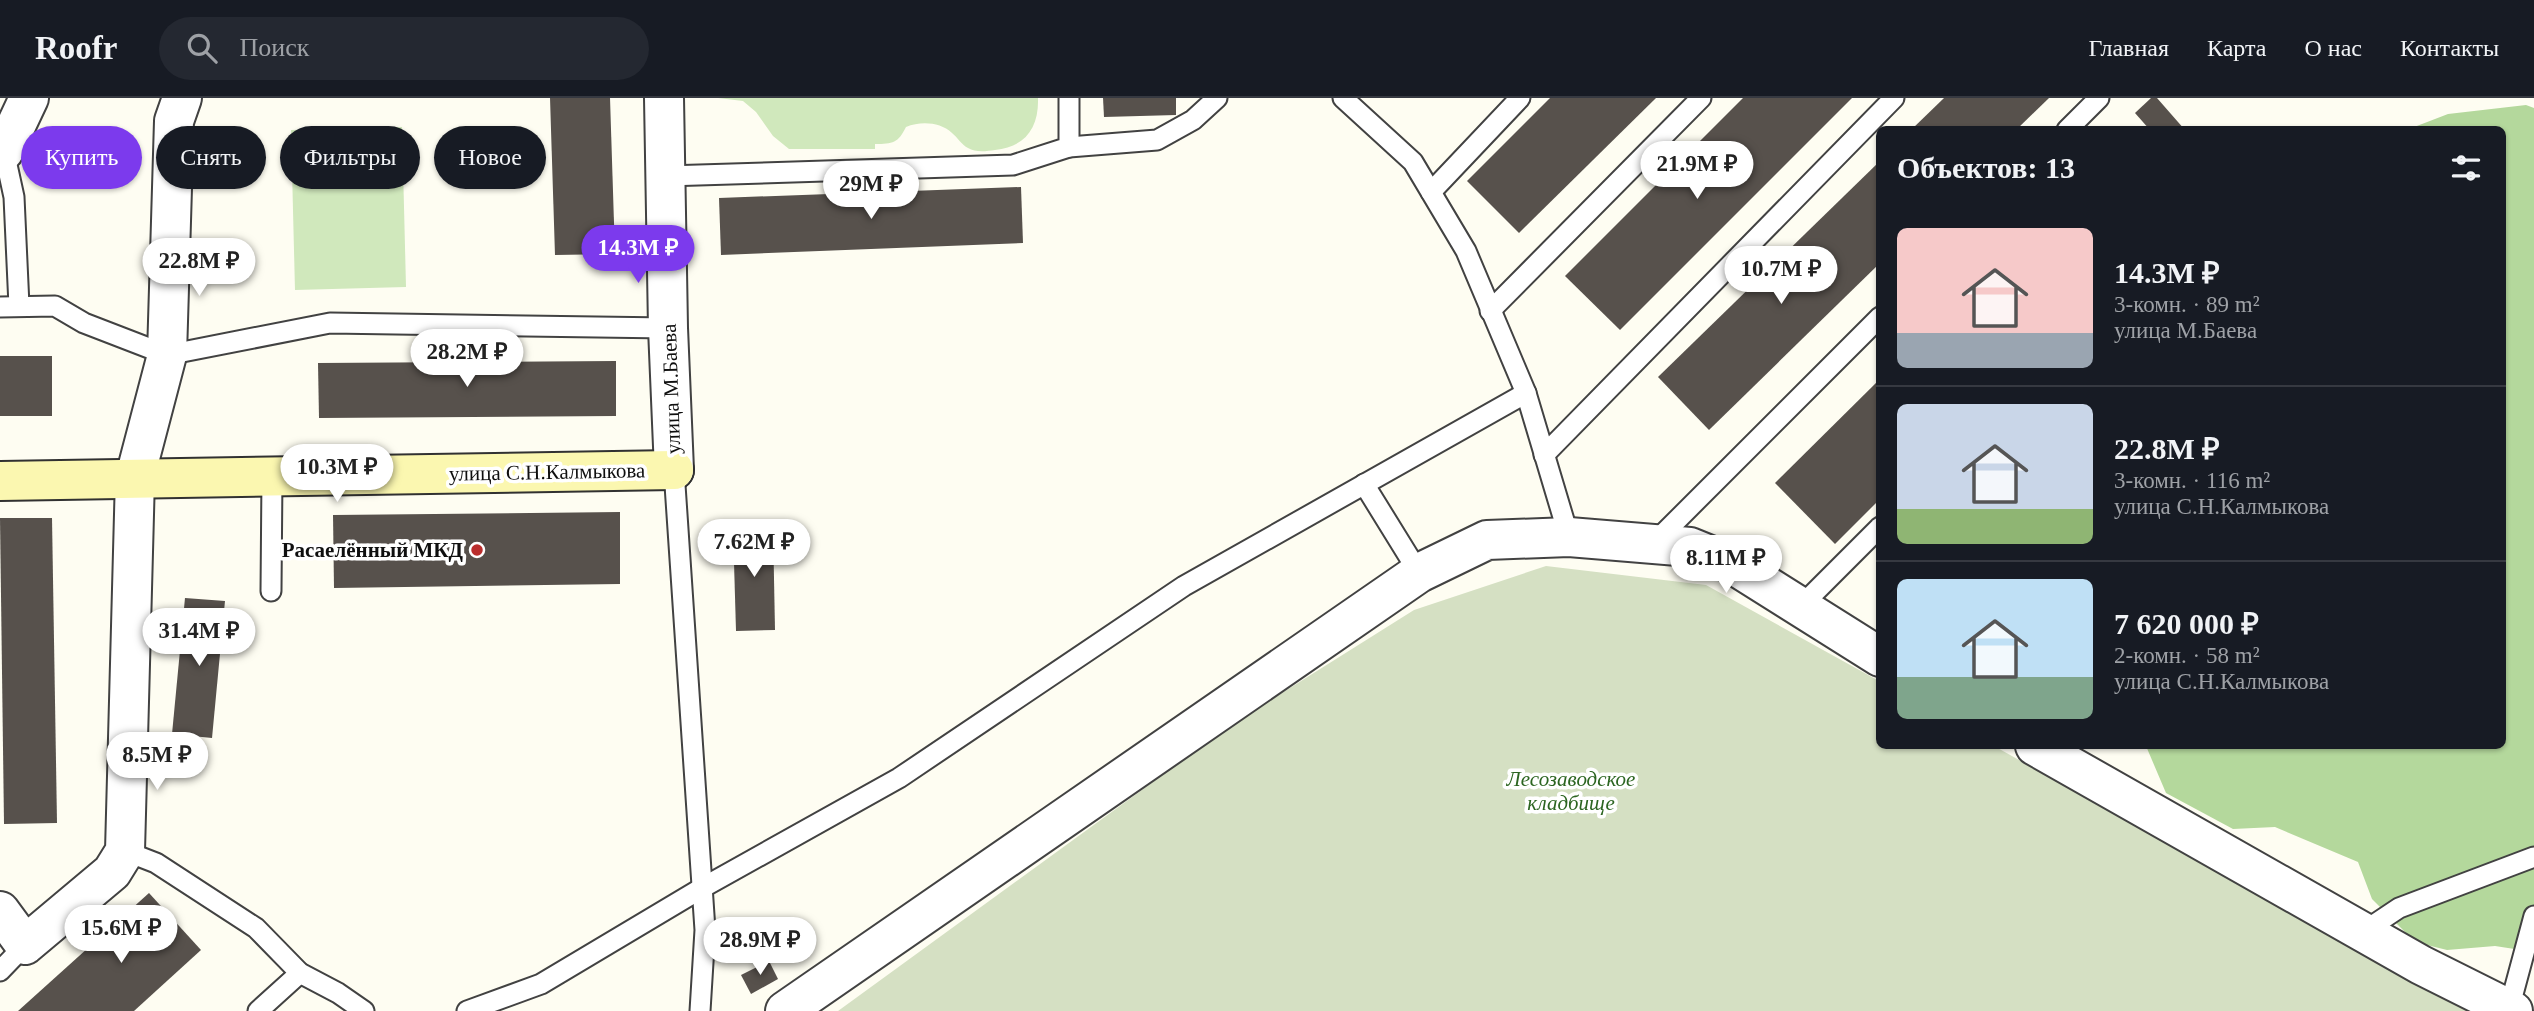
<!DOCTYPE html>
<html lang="ru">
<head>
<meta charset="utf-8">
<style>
	:root { --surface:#171b24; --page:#242831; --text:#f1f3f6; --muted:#9ea1a6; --line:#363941; --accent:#7c3aed }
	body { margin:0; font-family:Georgia,serif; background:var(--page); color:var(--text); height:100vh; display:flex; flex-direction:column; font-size:26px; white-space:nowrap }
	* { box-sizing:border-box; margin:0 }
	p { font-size:23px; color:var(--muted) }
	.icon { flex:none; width:38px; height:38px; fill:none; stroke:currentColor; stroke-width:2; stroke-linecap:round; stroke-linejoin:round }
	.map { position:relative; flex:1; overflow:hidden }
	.drawer { position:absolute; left:1876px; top:28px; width:630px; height:623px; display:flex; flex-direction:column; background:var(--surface); border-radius:10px; box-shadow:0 2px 5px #0004 }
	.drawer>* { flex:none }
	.top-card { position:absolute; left:21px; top:28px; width:665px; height:63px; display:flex; gap:14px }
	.price { position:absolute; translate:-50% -60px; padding:0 16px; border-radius:24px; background:#fff; color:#222; font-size:23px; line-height:46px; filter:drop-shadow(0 2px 4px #0008) }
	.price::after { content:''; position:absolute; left:50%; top:42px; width:21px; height:16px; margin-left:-10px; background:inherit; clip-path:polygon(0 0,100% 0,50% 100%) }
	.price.selected { background:var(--accent); color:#fff }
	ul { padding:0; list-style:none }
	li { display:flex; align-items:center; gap:21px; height:175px; padding:0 21px }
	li+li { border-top:2px solid var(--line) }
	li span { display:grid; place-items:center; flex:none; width:196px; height:140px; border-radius:10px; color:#555 }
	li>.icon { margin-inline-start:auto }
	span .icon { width:84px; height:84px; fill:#fffc; stroke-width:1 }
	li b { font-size:30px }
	h2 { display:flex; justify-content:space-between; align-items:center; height:84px; padding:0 21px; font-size:30px }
	.tag { padding:0 24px; border-radius:32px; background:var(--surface); box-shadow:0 2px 5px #0004; font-size:24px; line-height:63px }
	.tag.selected { background:var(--accent); color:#fff }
	header { display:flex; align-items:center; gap:42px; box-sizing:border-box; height:98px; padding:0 35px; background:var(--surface); border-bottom:2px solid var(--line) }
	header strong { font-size:33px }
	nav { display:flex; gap:38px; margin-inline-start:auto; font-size:24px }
	.search { width:490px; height:63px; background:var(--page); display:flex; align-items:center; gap:18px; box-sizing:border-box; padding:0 24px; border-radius:38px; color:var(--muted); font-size:26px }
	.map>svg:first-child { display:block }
	.green { fill:#d0e8bc }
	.forest { fill:#b4d89c }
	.cemetery { fill:#d5e0c3 }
	.building { fill:#57514c }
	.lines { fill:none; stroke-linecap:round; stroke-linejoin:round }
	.lane-casing { stroke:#424242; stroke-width:23 }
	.street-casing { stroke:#424242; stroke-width:42 }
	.secondary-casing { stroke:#313131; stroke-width:42 }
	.lane { stroke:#fff; stroke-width:19 }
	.street { stroke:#fff; stroke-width:38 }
	.secondary { stroke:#fbf7b0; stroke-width:38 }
	.poi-dot { fill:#ba2d2c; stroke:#fff; stroke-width:2.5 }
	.labels { text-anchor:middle; stroke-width:7; stroke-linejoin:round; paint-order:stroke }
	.street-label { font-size:21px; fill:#0f0f0f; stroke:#fff }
	.poi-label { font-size:21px; font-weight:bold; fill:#0f0f0f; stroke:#fff; text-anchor:end }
	.park-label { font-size:21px; font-style:italic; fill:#2c6521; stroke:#fff }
</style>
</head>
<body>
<header>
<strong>Roofr</strong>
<div class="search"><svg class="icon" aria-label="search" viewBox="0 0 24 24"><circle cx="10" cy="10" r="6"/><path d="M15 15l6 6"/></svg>Поиск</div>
<nav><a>Главная</a><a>Карта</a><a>О нас</a><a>Контакты</a></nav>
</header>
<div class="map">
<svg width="2534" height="913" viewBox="0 0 2534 913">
	<rect width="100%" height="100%" fill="#fefdf2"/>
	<!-- green -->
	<g class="green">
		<path d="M718,0H1038C1039,30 1025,49 995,52C987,53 976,55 968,50C962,47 957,39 952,35C940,24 921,23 906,29C898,45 893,46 875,46V51H789L773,38L756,14L743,3Z"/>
		<path d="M402,29L406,189L295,192L291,32Z"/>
	</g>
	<!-- forest -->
	<path class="forest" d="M2526,7L2534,10V854L2495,848L2447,852L2415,844L2372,801L2358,764L2275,729L2233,731L2166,695L2146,648H2502V32L2409,31L2448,16Z"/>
	<!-- cemetery -->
	<path class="cemetery" d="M1546,468L1706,487L1879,583L1880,648H1994L2469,913H838L1234,625L1414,512Z"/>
	<!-- building -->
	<g class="building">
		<path d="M550,0H610L615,156L555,157Z"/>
		<path d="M1103,0H1176V17L1104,19Z"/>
		<path d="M1550,0H1656L1519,135L1467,83Z"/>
		<path d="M1743,0H1852L1620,232L1565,178Z"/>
		<path d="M1944,0H2049L2016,32H1911Z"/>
		<path d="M2151,0H2157L2185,32H2150L2135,15Z"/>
		<path d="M1880,63V165L1709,332L1658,279Z"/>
		<path d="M1021,89L1023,145L721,157L719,100Z"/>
		<rect x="0" y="258" width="52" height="60"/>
		<path d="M616,263V318L319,320L318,265Z"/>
		<path d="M1880,281V401L1835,446L1775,385Z"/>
		<path d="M620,414V486L334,490L333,417Z"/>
		<path d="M0,420H52L57,725L4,726Z"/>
		<path d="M773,429L775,532L736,533L733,430Z"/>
		<path d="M185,500L225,503L212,640L172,636Z"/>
		<path d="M149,795L201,852L134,913H18Z"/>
		<path d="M769,863L778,881L751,896L741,877Z"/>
	</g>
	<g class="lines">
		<!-- lane casing -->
		<g class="lane-casing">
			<g id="lane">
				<path d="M1343,0L1413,64L1466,153L1526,295L1569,439"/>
				<path d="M2067,32L2099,0"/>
				<path d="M1069,49L1157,42L1193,22L1217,0"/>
				<path d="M4,53L14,99L19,208"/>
				<path d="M666,78L1013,67L1069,49V0"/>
				<path d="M1431,94L1520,0"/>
				<path d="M0,209L55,208L84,225L167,257L330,225L668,230"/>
				<path d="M1490,213L1701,0"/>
				<path d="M1544,357L1894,0"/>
				<path d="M674,372L705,832L700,913"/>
				<path d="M1364,386L1419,475"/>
				<path d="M1654,445L1880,219"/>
				<path d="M271,493L272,378"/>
				<path d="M1799,510L1880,429"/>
				<path d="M125,753L156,765L256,830L300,875L338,895L364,913"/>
				<path d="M2363,834L2399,810L2534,759"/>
				<path d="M0,873L25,847"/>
				<path d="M2509,911L2534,818"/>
				<path d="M258,913L300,875"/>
				<path d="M467,913L541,886L702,790L899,680L1184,488L1526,295"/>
			</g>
		</g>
		<!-- street casing -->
		<g class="street-casing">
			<g id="street">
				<path d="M664,0L668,230L674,372"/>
				<path d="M4,53L29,0"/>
				<path d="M2035,648L2421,867L2513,913"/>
				<path d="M0,813L25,847L112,774L125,753L135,379L167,257L174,23L182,0"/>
				<path d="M785,913L1419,475L1487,442L1569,439L1690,449L1732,466L1880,559"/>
			</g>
		</g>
		<!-- secondary casing -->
		<g class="secondary-casing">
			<path id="secondary" d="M0,383L674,372"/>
		</g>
		<!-- lane -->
		<use href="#lane" class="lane"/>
		<!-- street -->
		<use href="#street" class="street"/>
		<!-- secondary -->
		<use href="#secondary" class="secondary"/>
	</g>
	<!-- markers -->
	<circle class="poi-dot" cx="477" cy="452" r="7"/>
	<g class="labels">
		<!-- street labels -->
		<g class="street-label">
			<text transform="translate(671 291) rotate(-92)" y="7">улица М.Баева</text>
			<text transform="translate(547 374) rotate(-1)" y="7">улица С.Н.Калмыкова</text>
		</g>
		<!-- poi labels -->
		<g class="poi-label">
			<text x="463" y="459">Расаелённый МКД</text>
		</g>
		<!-- park labels -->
		<g class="park-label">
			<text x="1571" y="688">Лесозаводское<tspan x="1571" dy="24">кладбище</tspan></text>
		</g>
	</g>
</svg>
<b class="price" style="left:1697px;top:103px">21.9M ₽</b>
<b class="price" style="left:871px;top:123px">29M ₽</b>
<b class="price selected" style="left:638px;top:187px">14.3M ₽</b>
<b class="price" style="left:199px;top:200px">22.8M ₽</b>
<b class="price" style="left:1781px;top:208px">10.7M ₽</b>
<b class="price" style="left:467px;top:291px">28.2M ₽</b>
<b class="price" style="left:337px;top:406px">10.3M ₽</b>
<b class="price" style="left:754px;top:481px">7.62M ₽</b>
<b class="price" style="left:1726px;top:497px">8.11M ₽</b>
<b class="price" style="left:199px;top:570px">31.4M ₽</b>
<b class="price" style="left:157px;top:694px">8.5M ₽</b>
<b class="price" style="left:121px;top:867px">15.6M ₽</b>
<b class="price" style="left:760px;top:879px">28.9M ₽</b>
<div class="top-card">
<a class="tag selected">Купить</a>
<a class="tag">Снять</a>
<a class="tag">Фильтры</a>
<a class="tag">Новое</a>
</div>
<section class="drawer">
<h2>Объектов: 13<svg class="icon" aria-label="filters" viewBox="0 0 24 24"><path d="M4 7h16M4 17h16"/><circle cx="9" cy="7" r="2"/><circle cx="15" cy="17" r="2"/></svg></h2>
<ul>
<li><span style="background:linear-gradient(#f6c9c9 75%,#9aa5b1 0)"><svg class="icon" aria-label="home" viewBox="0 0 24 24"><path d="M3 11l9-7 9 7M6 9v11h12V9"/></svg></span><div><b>14.3M ₽</b><p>3-комн. · 89 m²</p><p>улица М.Баева</p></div></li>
<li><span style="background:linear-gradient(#c9d6e8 75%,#8fb573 0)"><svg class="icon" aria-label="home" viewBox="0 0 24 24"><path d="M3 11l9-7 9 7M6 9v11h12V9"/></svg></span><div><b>22.8M ₽</b><p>3-комн. · 116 m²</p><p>улица С.Н.Калмыкова</p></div></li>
<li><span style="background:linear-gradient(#bfe0f5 70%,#7fa58c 0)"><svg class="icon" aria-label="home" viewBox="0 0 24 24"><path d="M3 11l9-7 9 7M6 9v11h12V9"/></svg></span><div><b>7 620 000 ₽</b><p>2-комн. · 58 m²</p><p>улица С.Н.Калмыкова</p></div></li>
</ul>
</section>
</div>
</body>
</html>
